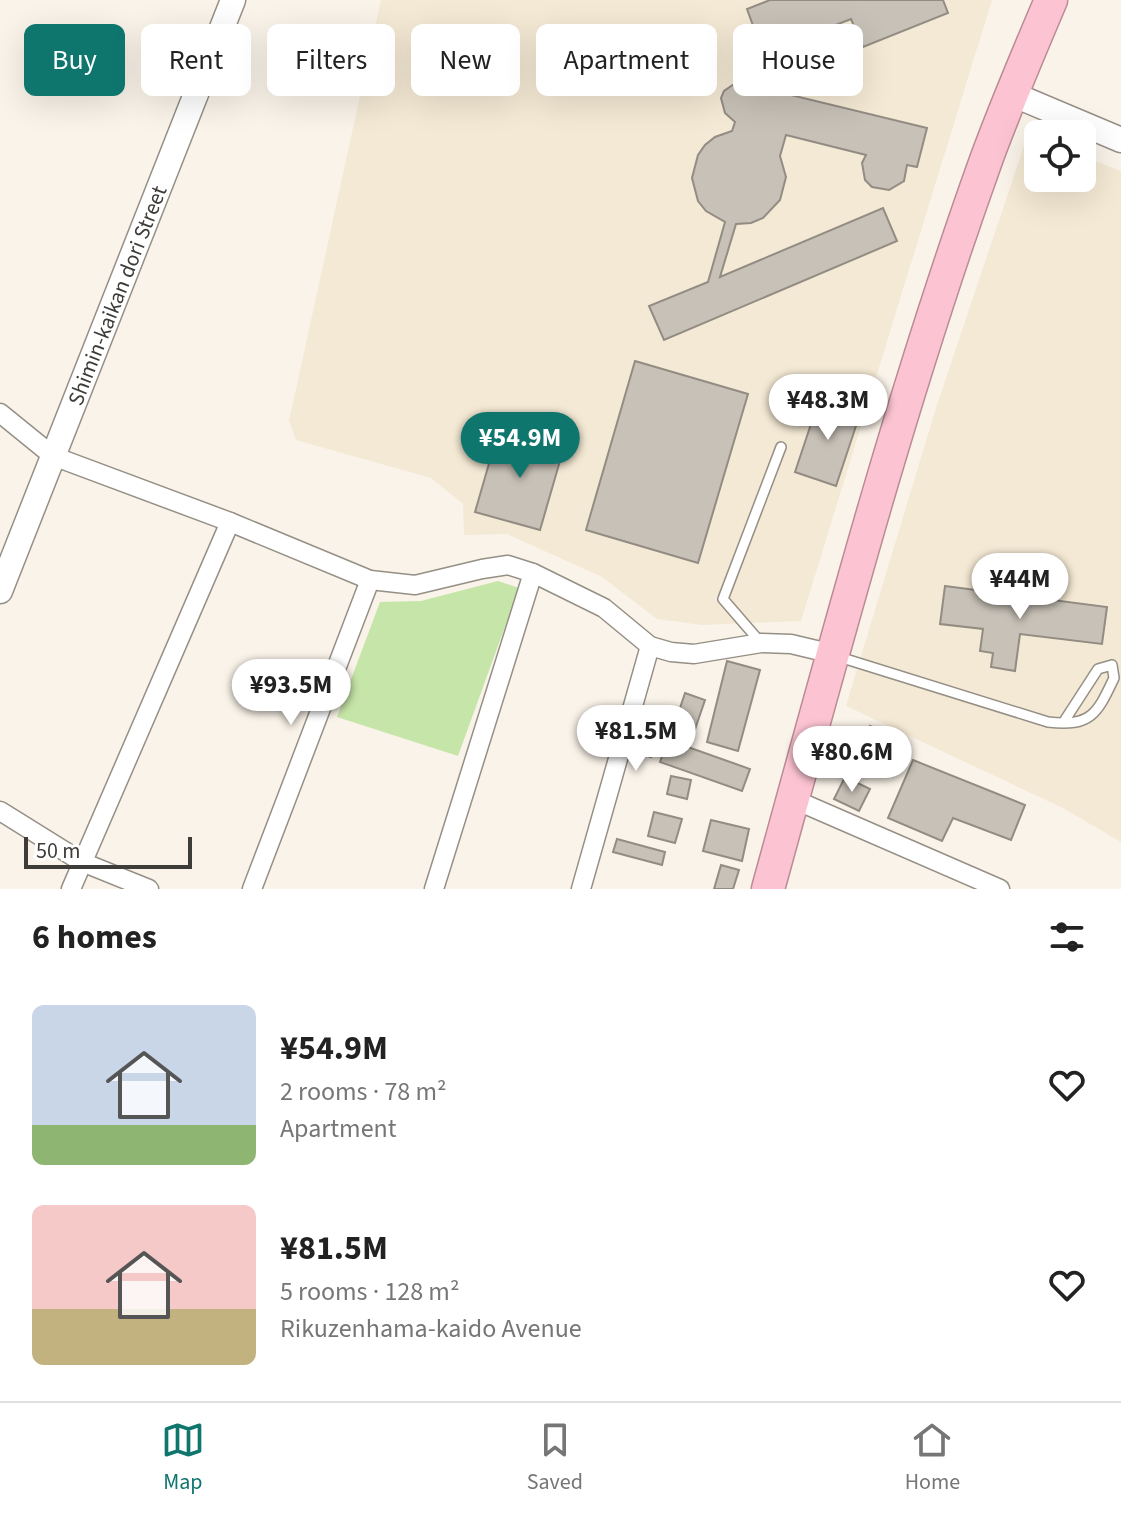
<!DOCTYPE html>
<html lang="en">
<head>
<meta charset="utf-8">
<style>
	:root { --surface:#fff; --page:#f2f2f2; --text:#222; --muted:#767676; --line:#e0e0e0; --accent:#0f766e }
	body { margin:0; font-family:"Source Sans 3",sans-serif; background:var(--page); color:var(--text); height:100vh; display:flex; flex-direction:column; font-size:30px; white-space:nowrap }
	* { box-sizing:border-box; margin:0 }
	p { font-size:26px; color:var(--muted) }
	.icon { flex:none; width:44px; height:44px; fill:none; stroke:currentColor; stroke-width:2; stroke-linecap:round; stroke-linejoin:round }
	.map { position:relative; height:889px; overflow:hidden }
	.side { display:flex; flex-direction:column; background:var(--surface); flex:1 }
	.side>* { flex:none }
	.top-card { position:absolute; left:24px; top:24px; width:1074px; height:72px; display:flex; gap:16px }
	.controls { position:absolute; left:1024px; top:120px; display:grid; gap:16px }
	.controls a { display:grid; place-items:center; width:72px; height:72px; border-radius:12px; background:var(--surface); box-shadow:0 8px 32px #0002; font-size:40px }
	.scale { position:absolute; left:24px; bottom:20px; width:168px; box-sizing:border-box; padding-left:8px; border:4px solid #3e3c38; border-top:0; font-size:22px; line-height:28px; white-space:nowrap; color:#3e3c38; -webkit-text-stroke:6px #fff; paint-order:stroke }
	.price { position:absolute; translate:-50% -68px; padding:0 18px; border-radius:28px; background:#fff; color:#222; font-size:26px; line-height:52px; filter:drop-shadow(0 2px 4px #0008) }
	.price::after { content:''; position:absolute; left:50%; top:48px; width:24px; height:18px; margin-left:-12px; background:inherit; clip-path:polygon(0 0,100% 0,50% 100%) }
	.price.on { background:var(--accent); color:#fff }
	ul { padding:0; list-style:none }
	li { display:flex; align-items:center; gap:24px; height:200px; padding:0 32px }
	li span { display:grid; place-items:center; flex:none; width:224px; height:160px; border-radius:12px; color:#555 }
	li>.icon { margin-inline-start:auto }
	span .icon { width:96px; height:96px; fill:#fffc; stroke-width:1 }
	li b { font-size:34px }
	h2 { display:flex; justify-content:space-between; align-items:center; height:96px; padding:0 32px; font-size:34px }
	.pill { padding:0 28px; border-radius:12px; background:var(--surface); box-shadow:0 8px 32px #0002; font-size:28px; line-height:72px }
	.pill.on { background:var(--accent); color:#fff }
	.menu { display:flex; justify-content:space-around; align-items:center; height:112px; border-top:2px solid var(--line); background:var(--surface); font-size:22px; color:var(--muted) }
	.menu a { display:grid; justify-items:center; gap:4px }
	.menu .on { color:var(--accent) }
	.map>svg:first-child { display:block }
	.education { fill:#f4e9d4 }
	.green { fill:#c6e5a8 }
	.building { fill:#c7c1b7; stroke:#928c83; stroke-width:2 }
	.lines { fill:none; stroke-linecap:round; stroke-linejoin:round }
	.service-casing { stroke:#958f86; stroke-width:12 }
	.minor-casing { stroke:#958f86; stroke-width:21 }
	.tertiary-casing { stroke:#958f86; stroke-width:27 }
	.trunk-casing { stroke:#ba8b95; stroke-width:35 }
	.service { stroke:#fff; stroke-width:9 }
	.minor { stroke:#fff; stroke-width:18 }
	.tertiary { stroke:#fff; stroke-width:24 }
	.trunk { stroke:#fcc4d2; stroke-width:32 }
	.labels { text-anchor:middle; stroke-width:8; stroke-linejoin:round; paint-order:stroke }
	.street-label { font-size:22px; fill:#3e3c38; stroke:#fff }
</style>
</head>
<body>
<div class="map">
<svg width="1121" height="889" viewBox="0 0 1121 889">
	<rect width="100%" height="100%" fill="#faf3e9"/>
	<!-- education -->
	<g class="education">
		<path d="M381,0H992L801,621L702,625L657,619L602,577L507,534L464,535L463,504L431,478L296,440L289,421Z"/>
		<path d="M1038,141V178H1082V156L1121,171V842L1063,808L846,706L935,411L1024,146Z"/>
	</g>
	<!-- green -->
	<path class="green" d="M498,581L519,588L458,756L337,717L380,602L421,601Z"/>
	<!-- building -->
	<g class="building">
		<path d="M770,0H943L948,13L863,47L851,19L763,53L747,9Z"/>
		<path d="M737,82L927,128L917,167L907,165L904,181L889,190L872,187L865,180L862,163L866,155L786,135L780,156L786,177L780,200L763,218L751,223L736,224L720,277L883,208L897,241L664,340L649,306L708,282L725,222L706,211L698,201L692,178L698,155L705,145L715,137L732,131L735,122L725,113L721,98L724,91Z"/>
		<path d="M635,361L748,394L698,563L586,530Z"/>
		<path d="M820,397L861,411L836,486L795,472Z"/>
		<path d="M499,429L564,447L540,530L475,512Z"/>
		<path d="M945,586L1107,607L1102,644L1020,634L1015,671L991,667L993,653L980,651L983,629L940,624Z"/>
		<path d="M727,661L760,670L738,751L707,742Z"/>
		<path d="M685,693L705,700L693,735L673,729Z"/>
		<path d="M870,726L908,744L892,776L854,758Z"/>
		<path d="M643,727L659,733L651,757L635,752Z"/>
		<path d="M668,740L750,769L742,791L660,762Z"/>
		<path d="M913,760L1025,805L1011,840L953,818L942,841L888,818Z"/>
		<path d="M671,776L691,780L687,799L667,794Z"/>
		<path d="M845,777L870,789L859,811L834,799Z"/>
		<path d="M654,812L682,819L675,843L648,836Z"/>
		<path d="M711,820L749,829L742,861L703,851Z"/>
		<path d="M617,839L665,852L662,865L613,852Z"/>
		<path d="M721,865L739,870L733,889H714Z"/>
	</g>
	<g class="lines">
		<!-- service casing -->
		<g class="service-casing">
			<g id="service">
				<path d="M761,643L723,599L781,447"/>
				<path d="M836,656L1048,722C1091,727 1097,714 1114,678L1112,665L1098,669L1063,723"/>
			</g>
		</g>
		<!-- minor casing -->
		<g class="minor-casing">
			<g id="minor">
				<path d="M0,413L53,456L230,522L370,580L415,585L482,569L508,565L533,573L604,608L650,646L671,652L694,654L761,643L791,644L833,654"/>
				<path d="M793,799L1000,889"/>
				<path d="M0,811L82,862L149,889"/>
				<path d="M71,889L230,522"/>
				<path d="M252,889L370,580"/>
				<path d="M434,889L533,573"/>
				<path d="M581,889L650,646"/>
			</g>
		</g>
		<!-- tertiary casing -->
		<g class="tertiary-casing">
			<g id="tertiary">
				<path d="M1012,94L1121,140"/>
				<path id="s1" d="M0,591L233,0"/>
			</g>
		</g>
		<!-- trunk casing -->
		<g class="trunk-casing">
			<path id="trunk" d="M768,889C835,646 900,400 985,163C1005,108 1028,54 1051,0"/>
		</g>
		<!-- service -->
		<use href="#service" class="service"/>
		<!-- minor -->
		<use href="#minor" class="minor"/>
		<!-- tertiary -->
		<use href="#tertiary" class="tertiary"/>
		<!-- trunk -->
		<use href="#trunk" class="trunk"/>
	</g>
	<g class="labels">
		<!-- street labels -->
		<g class="street-label">
			<text dy="8" stroke="none"><textPath href="#s1" startOffset="318">Shimin-kaikan dori Street</textPath></text>
		</g>
	</g>
</svg>
<div class="controls">
<a><svg class="icon" aria-label="locate" viewBox="0 0 24 24"><circle cx="12" cy="12" r="6"/><path d="M12 2v4M12 18v4M2 12h4M18 12h4"/></svg></a>
</div>
<div class="scale">50 m</div>
<b class="price" style="left:828px;top:442px">¥48.3M</b>
<b class="price on" style="left:520px;top:480px">¥54.9M</b>
<b class="price" style="left:1020px;top:621px">¥44M</b>
<b class="price" style="left:291px;top:727px">¥93.5M</b>
<b class="price" style="left:636px;top:773px">¥81.5M</b>
<b class="price" style="left:852px;top:794px">¥80.6M</b>
<div class="top-card">
<a class="pill on">Buy</a>
<a class="pill">Rent</a>
<a class="pill">Filters</a>
<a class="pill">New</a>
<a class="pill">Apartment</a>
<a class="pill">House</a>
</div>
</div>
<section class="side">
<h2>6 homes<svg class="icon" aria-label="filters" viewBox="0 0 24 24"><path d="M4 7h16M4 17h16"/><circle cx="9" cy="7" r="2"/><circle cx="15" cy="17" r="2"/></svg></h2>
<ul>
<li><span style="background:linear-gradient(#c9d6e8 75%,#8fb573 0)"><svg class="icon" aria-label="home" viewBox="0 0 24 24"><path d="M3 11l9-7 9 7M6 9v11h12V9"/></svg></span><div><b>¥54.9M</b><p>2 rooms · 78 m²</p><p>Apartment</p></div><svg class="icon" aria-label="heart" viewBox="0 0 24 24"><path d="M12 20l-8-8c-3-5 5-10 8-4 3-6 11-1 8 4z"/></svg></li>
<li><span style="background:linear-gradient(#f6c9c9 65%,#c2b280 0)"><svg class="icon" aria-label="home" viewBox="0 0 24 24"><path d="M3 11l9-7 9 7M6 9v11h12V9"/></svg></span><div><b>¥81.5M</b><p>5 rooms · 128 m²</p><p>Rikuzenhama-kaido Avenue</p></div><svg class="icon" aria-label="heart" viewBox="0 0 24 24"><path d="M12 20l-8-8c-3-5 5-10 8-4 3-6 11-1 8 4z"/></svg></li>
</ul>
</section>
<nav class="menu">
<a class="on"><svg class="icon" aria-label="map" viewBox="0 0 24 24"><path d="M3 6l6-2 6 2 6-2v14l-6 2-6-2-6 2zM9 4v14M15 6v14"/></svg>Map</a>
<a><svg class="icon" aria-label="saved" viewBox="0 0 24 24"><path d="M7 4h10v16l-5-4-5 4z"/></svg>Saved</a>
<a><svg class="icon" aria-label="home" viewBox="0 0 24 24"><path d="M3 11l9-7 9 7M6 9v11h12V9"/></svg>Home</a>
</nav>
</body>
</html>
